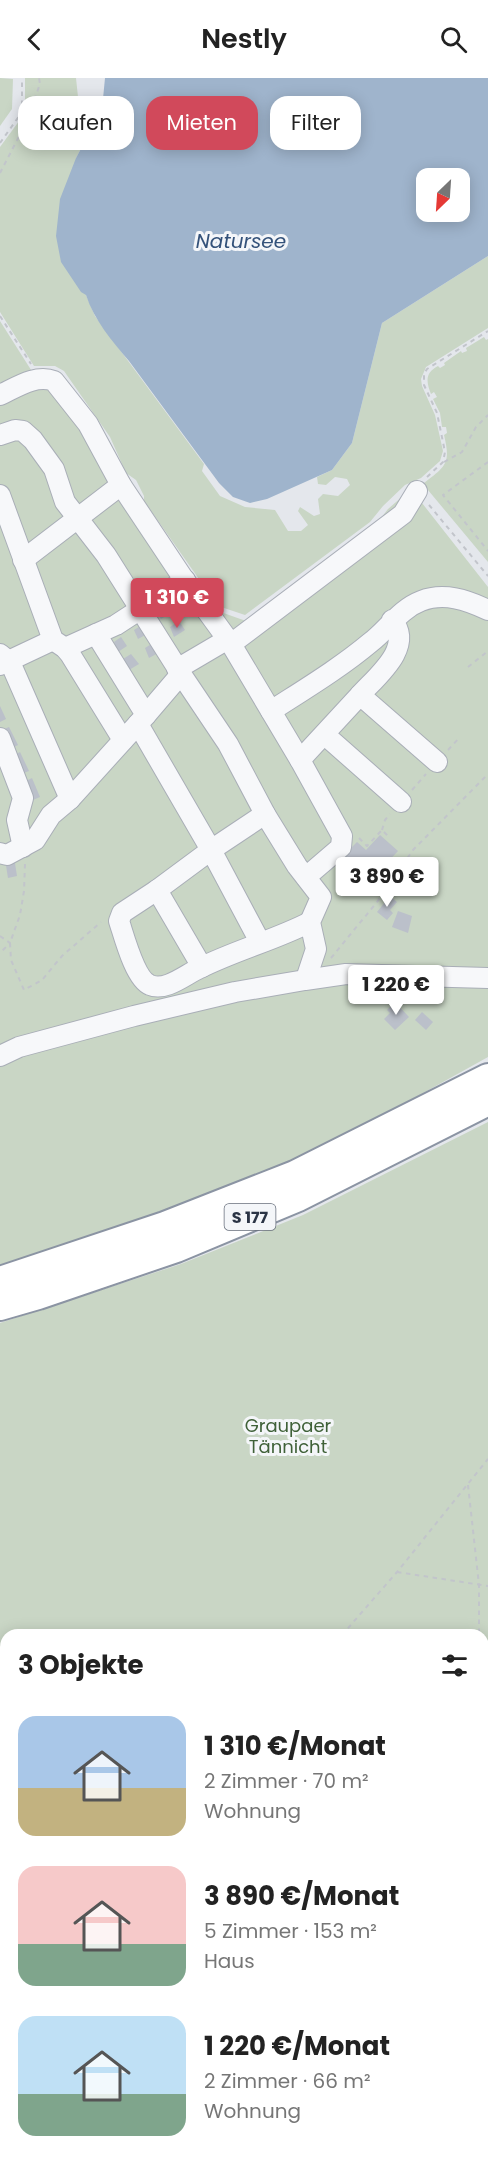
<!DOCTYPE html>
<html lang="de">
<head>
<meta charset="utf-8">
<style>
	:root { --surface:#fff; --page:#f6f6f6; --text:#222; --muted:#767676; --accent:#d1495b }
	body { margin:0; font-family:Poppins,sans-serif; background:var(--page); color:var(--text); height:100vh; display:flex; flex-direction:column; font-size:22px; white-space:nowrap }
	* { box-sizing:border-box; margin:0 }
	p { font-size:20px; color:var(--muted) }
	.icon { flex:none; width:33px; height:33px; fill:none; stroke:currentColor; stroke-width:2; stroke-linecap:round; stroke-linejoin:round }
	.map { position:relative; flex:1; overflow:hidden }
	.side { position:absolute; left:0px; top:1551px; width:489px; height:534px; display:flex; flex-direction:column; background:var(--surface); border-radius:18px 18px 0 0; box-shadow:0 3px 15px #0003 }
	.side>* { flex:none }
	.guide { position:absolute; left:18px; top:18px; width:453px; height:54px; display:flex; gap:12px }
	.needle { width:39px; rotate:205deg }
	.controls { position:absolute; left:416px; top:90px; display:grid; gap:12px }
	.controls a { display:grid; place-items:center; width:54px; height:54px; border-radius:12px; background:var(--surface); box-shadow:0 3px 15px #0003; font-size:30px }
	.price { position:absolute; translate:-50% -51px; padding:0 14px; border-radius:6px; background:#fff; color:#222; font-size:20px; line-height:39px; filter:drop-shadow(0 2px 3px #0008) }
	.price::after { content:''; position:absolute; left:50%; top:36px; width:18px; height:14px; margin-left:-9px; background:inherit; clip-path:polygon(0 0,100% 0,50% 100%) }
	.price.current { background:var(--accent); color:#fff }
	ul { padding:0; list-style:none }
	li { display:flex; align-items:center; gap:18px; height:150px; padding:0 18px }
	li span { display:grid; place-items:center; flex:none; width:168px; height:120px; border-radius:18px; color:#555 }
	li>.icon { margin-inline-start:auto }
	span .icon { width:72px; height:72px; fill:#fffc; stroke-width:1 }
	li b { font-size:26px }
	h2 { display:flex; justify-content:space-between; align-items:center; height:72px; padding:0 18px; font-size:26px }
	.tag { padding:0 21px; border-radius:18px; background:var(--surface); box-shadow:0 3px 15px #0003; font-size:21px; line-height:54px }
	.tag.current { background:var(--accent); color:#fff }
	header { display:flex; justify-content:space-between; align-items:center; height:78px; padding:0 18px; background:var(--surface); font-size:27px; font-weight:600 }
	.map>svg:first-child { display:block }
	.green { fill:#c9d6c5 }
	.water { fill:#9fb4cc; fill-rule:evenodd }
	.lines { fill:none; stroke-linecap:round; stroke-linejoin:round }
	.stream { stroke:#9fb4cc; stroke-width:4.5 }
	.building { fill:#bbc0ca }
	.minor-casing { stroke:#a9aeb7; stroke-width:22 }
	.highway-casing { stroke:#8b94a3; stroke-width:32 }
	.path { stroke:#c2c5cb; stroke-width:2; stroke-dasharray:4.5 4.5; stroke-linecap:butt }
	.minor { stroke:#f7f8fa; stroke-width:20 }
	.highway { stroke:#fff; stroke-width:28 }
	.labels { text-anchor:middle; stroke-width:6; stroke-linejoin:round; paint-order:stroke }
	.shield { fill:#f4f6f9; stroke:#676e7b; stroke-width:1.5 }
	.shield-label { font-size:16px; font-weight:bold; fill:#2b3445 }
	.park-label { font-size:18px; fill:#3f6138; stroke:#f4f6f9 }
	.water-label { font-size:20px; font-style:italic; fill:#34527a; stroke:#f4f6f9 }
</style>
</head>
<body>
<header><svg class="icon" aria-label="back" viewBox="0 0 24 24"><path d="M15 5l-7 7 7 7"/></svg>Nestly<svg class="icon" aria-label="search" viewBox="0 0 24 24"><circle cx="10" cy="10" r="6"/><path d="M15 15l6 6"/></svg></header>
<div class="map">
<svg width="488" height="2085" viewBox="0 0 488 2085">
	<rect width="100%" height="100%" fill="#e4e7ec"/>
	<!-- green -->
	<g class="green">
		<path d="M0,0L13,1L12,31L0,48Z"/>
		<path d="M25,0H76L78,19L88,32V51L91,52L76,80L86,217L95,238L204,386L202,393L220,418L245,429L275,432L288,453H301L308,447L298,433L300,429L314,438L320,436L318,421L323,416L338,418L350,407L347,401L335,399L326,407L318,406L317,399L332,392L352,365L382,245L488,178V250L426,289L421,301L422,308L435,337L443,373L440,383L421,400L405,407L383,428L370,444L245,537L218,528L144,423V418L136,402L126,395L110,359L64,293L55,288H34L0,234V69L25,35Z"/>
		<path d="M0,243L33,295L48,291L60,295L106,362L122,398L132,405L215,532L246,543L374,449L388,431L411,411L488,509V979L380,1039L286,1085L162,1133L0,1187Z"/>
		<path d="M484,259L486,262L488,261V484L423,406C446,388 451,386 444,357L447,355L446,349H442L440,335L433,321L437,319L434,314L431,316C426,303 425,295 438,288L440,290L445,287L444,285L461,273L462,275L467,273L466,270Z"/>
		<path d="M488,1044V2085H219L173,2079H483V1557H6V2042H0L2,1985L0,1980V1245L181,1186L303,1137Z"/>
		<path d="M0,2060L6,2061V2079H91L119,2085H0Z"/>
	</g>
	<!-- water -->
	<path class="water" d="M105,0H488V178L382,245L352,365L332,392L267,421L250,425L233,419L219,405L129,283C112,263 94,242 86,217L81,214L61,184L56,158L60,121L76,80L102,31ZM426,100H459V134H426Z"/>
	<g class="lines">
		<!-- stream -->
		<path class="stream" d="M0,1722L6,1717"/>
	</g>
	<!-- building -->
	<g class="building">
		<path d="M164,524L172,534L161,541L155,530Z"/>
		<path d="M179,543L185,552L174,559L170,549Z"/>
		<path d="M142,547L149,555L138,561L134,552Z"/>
		<path d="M121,559L127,568L118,574L114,564Z"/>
		<path d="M153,565L160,574L149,580L145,570Z"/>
		<path d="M131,576L139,586L129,592L123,581Z"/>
		<path d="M0,628L6,641L0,644Z"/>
		<path d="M9,649L18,667L10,671L2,652Z"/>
		<path d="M20,674L29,693L21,696L13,678Z"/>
		<path d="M32,700L40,719L33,722L24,704Z"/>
		<path d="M380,757L398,773L363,810L344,791L348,787L341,780L357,764L366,772Z"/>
		<path d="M14,779L17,798L8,800L5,781Z"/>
		<path d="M390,818L397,824L390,832L393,835L387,842L377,834Z"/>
		<path d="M398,833L412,838L408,855L392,849Z"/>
		<path d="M395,924L409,939L395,952L384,941L390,935L387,932Z"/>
		<path d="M422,934L433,944L426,952L415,942Z"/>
	</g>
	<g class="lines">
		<!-- minor casing -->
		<g class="minor-casing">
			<g id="minor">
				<path d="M0,317C17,309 36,296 54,303L88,346L121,407L183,500L231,566L300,682L342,758L341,769L306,799"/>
				<path d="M0,357L15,352L23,353L33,362L54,391L65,424L106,477L181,596L146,637"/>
				<path d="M0,417L53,562L65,570L70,576L123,662"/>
				<path d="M23,482L121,407"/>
				<path d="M96,556L116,547L185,502"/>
				<path d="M231,566L403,436L417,413"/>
				<path d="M0,576L10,584L70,721L146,637L96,556L65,570"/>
				<path d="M0,587L53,562"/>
				<path d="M177,591L228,561"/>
				<path d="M360,617C376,599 415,569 392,542"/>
				<path d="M271,633C305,611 340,590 371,564C388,551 400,531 421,523C444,514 467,522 488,532"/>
				<path d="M138,646L211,772L265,736L228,666L181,596"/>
				<path d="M325,657L401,724"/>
				<path d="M0,660L23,720L17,742L23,769"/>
				<path d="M300,682L360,617L437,684"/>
				<path d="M265,736L297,788L321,819L310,844L316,871L307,898"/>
				<path d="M0,775L7,777L35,762L51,737L70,721"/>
				<path d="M157,812L202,889"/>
				<path d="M260,864L211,772L157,812L122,835L119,843C124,858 135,901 150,907C166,914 186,896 200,890C236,872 275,862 310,844"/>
				<path d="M0,978L19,969L134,938L235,914L305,902L346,896L488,900"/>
				<path d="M0,2050H6"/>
				<path d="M127,2079L151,2085"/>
			</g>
		</g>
		<!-- highway casing -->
		<g class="highway-casing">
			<g id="highway">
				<path d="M0,1203L165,1148L295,1097L488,1000"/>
				<path d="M0,1228L38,1217L176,1170L298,1119L488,1023"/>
			</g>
		</g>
		<!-- path -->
		<g class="path">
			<path d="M0,65L22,34V0"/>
			<path d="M0,95L25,47L40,6L39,0"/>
			<path d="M0,238L31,286"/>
			<path d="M444,384L462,374L476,349L488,337"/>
			<path d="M488,384L443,417L488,473"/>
			<path d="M427,399L443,384L445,374L437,335L424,307V296L427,291L488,253"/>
			<path d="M429,427L488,498"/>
			<path d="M468,589L488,573"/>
			<path d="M448,672L460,659"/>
			<path d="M412,712L426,696"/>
			<path d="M382,752L385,742L390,736"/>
			<path d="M359,760L367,768L382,752L388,758"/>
			<path d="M25,786L24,813L20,837L10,865L11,882L24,912L42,902L62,878L101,844"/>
			<path d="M0,858L10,865L0,875"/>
			<path d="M331,880L377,824L413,772L488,696"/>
			<path d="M468,1407L479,1507V1557"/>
			<path d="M397,1494L488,1508"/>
			<path d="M342,1557L397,1494L488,1381"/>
			<path d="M0,1607L6,1612"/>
			<path d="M483,1693H488"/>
			<path d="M483,1757L488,1759"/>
			<path d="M483,1933L487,2085"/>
			<path d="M0,1961L6,1953"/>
		</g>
		<!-- minor -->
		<use href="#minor" class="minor"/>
		<!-- highway -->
		<use href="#highway" class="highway"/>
	</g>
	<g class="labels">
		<!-- shield labels -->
		<rect class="shield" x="224.5" y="1126" width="51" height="26" rx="4.5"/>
		<g class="shield-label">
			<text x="250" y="1145">S 177</text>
		</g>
		<!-- park labels -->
		<g class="park-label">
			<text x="288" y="1354">Graupaer<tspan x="288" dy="21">Tännicht</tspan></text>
		</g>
		<!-- water labels -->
		<g class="water-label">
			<text x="241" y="170">Natursee</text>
		</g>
	</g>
</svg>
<div class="controls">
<a><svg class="needle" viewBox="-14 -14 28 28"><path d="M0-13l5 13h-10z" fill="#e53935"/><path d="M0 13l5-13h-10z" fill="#767676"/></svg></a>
</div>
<b class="price current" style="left:177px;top:551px">1 310 €</b>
<b class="price" style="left:387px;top:830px">3 890 €</b>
<b class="price" style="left:396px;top:938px">1 220 €</b>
<div class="guide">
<a class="tag">Kaufen</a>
<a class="tag current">Mieten</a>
<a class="tag">Filter</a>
</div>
<section class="side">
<h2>3 Objekte<svg class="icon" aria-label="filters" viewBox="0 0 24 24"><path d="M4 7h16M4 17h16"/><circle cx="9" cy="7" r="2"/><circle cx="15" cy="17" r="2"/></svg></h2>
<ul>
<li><span style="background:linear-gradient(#a9c7e8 60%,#c2b280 0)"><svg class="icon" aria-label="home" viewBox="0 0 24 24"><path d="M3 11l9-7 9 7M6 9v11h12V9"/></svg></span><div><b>1 310 €/Monat</b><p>2 Zimmer · 70 m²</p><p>Wohnung</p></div></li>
<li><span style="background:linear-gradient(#f6c9c9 65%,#7fa58c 0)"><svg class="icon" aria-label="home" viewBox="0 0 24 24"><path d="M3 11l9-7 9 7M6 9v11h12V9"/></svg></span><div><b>3 890 €/Monat</b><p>5 Zimmer · 153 m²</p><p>Haus</p></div></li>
<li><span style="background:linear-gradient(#bfe0f5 65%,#7fa58c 0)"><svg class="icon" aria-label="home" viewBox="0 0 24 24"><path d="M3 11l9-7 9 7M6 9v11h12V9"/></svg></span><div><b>1 220 €/Monat</b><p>2 Zimmer · 66 m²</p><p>Wohnung</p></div></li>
</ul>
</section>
</div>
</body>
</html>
